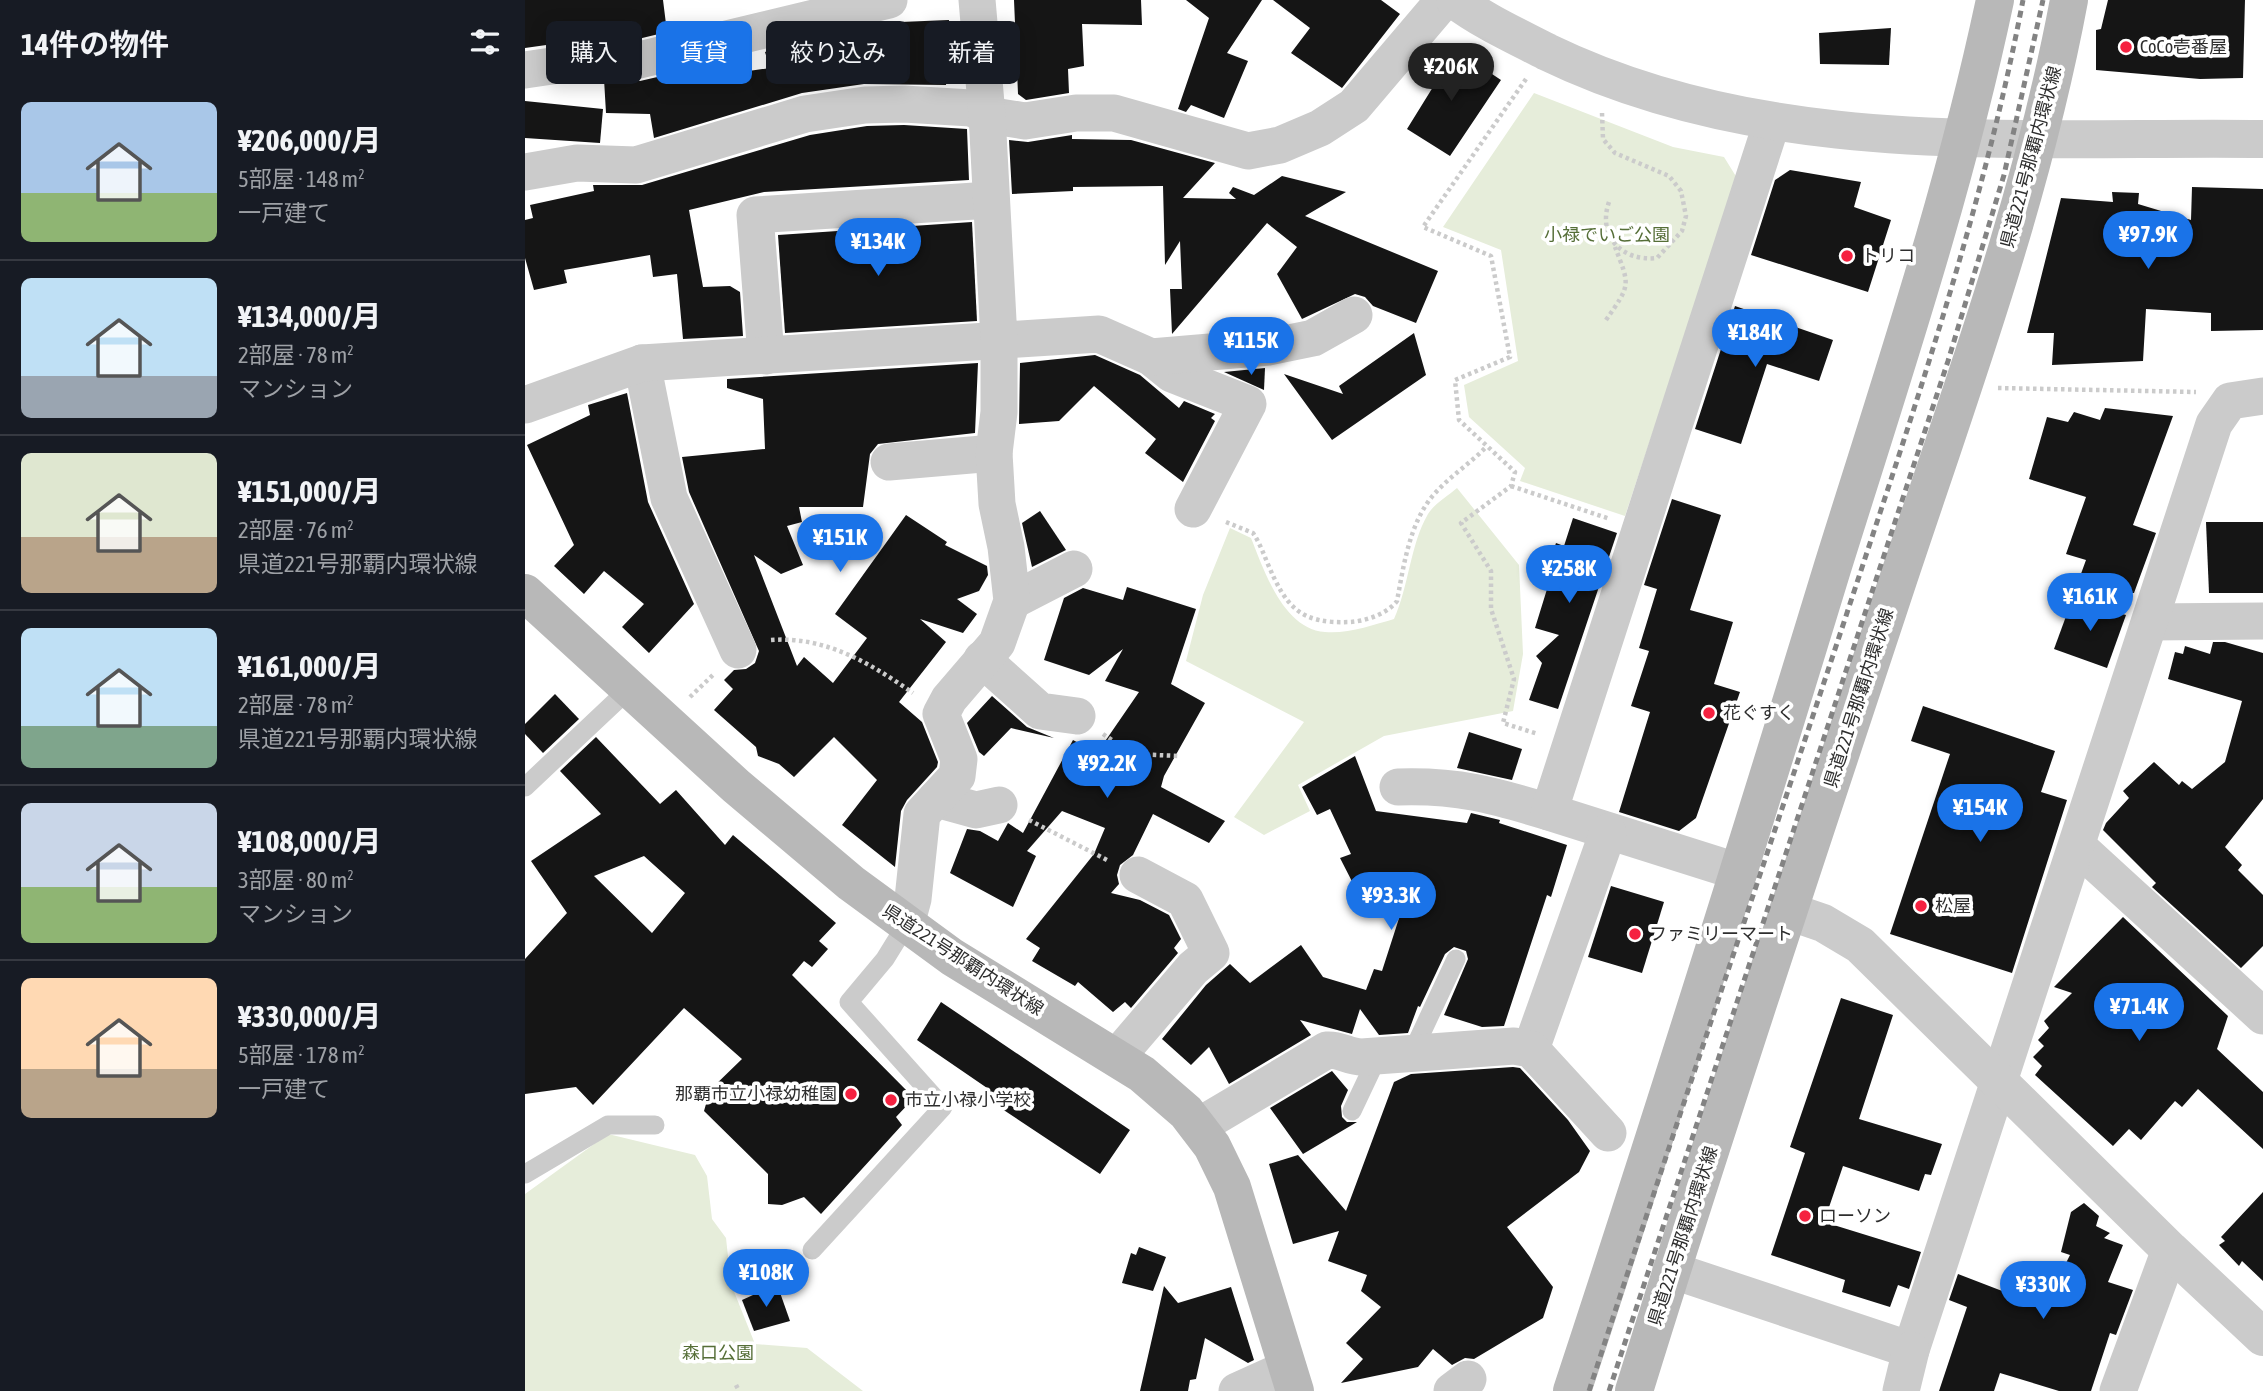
<!DOCTYPE html>
<html lang="ja">
<head>
<meta charset="utf-8">
<style>
	:root { --surface:#171b24; --page:#20242c; --text:#f1f3f6; --muted:#9ea1a6; --line:#363941; --accent:#1a73e8 }
	body { margin:0; font-family:"Asap Condensed","Noto Sans JP",sans-serif; background:var(--page); color:var(--text); height:100vh; display:flex; flex-direction:column; font-size:26px; white-space:nowrap }
	* { box-sizing:border-box; margin:0 }
	p { font-size:23px; color:var(--muted) }
	.icon { flex:none; width:38px; height:38px; fill:none; stroke:currentColor; stroke-width:2; stroke-linecap:round; stroke-linejoin:round }
	.map { position:relative; flex:1; overflow:hidden }
	.side { display:flex; flex-direction:column; background:var(--surface); width:525px }
	.side>* { flex:none }
	.hud { position:absolute; left:21px; top:21px; width:665px; height:63px; display:flex; gap:14px }
	.price { position:absolute; translate:-50% -60px; padding:0 16px; border-radius:24px; background:var(--accent); color:#fff; font-size:23px; line-height:46px; filter:drop-shadow(0 2px 4px #0008) }
	.price::after { content:''; position:absolute; left:50%; top:42px; width:21px; height:16px; margin-left:-10px; background:inherit; clip-path:polygon(0 0,100% 0,50% 100%) }
	.price.active { background:#222; color:#fff }
	ul { padding:0; list-style:none }
	li { display:flex; align-items:center; gap:21px; height:175px; padding:0 21px }
	li+li { border-top:2px solid var(--line) }
	li span { display:grid; place-items:center; flex:none; width:196px; height:140px; border-radius:10px; color:#555 }
	li>.icon { margin-inline-start:auto }
	span .icon { width:84px; height:84px; fill:#fffc; stroke-width:1 }
	li b { font-size:30px }
	h2 { display:flex; justify-content:space-between; align-items:center; height:84px; padding:0 21px; font-size:30px }
	.tag { padding:0 24px; border-radius:10px; background:var(--surface); box-shadow:0 4px 18px #0003; font-size:24px; line-height:63px }
	.tag.active { background:var(--accent); color:#fff }
	main { display:flex; flex:1; min-height:0 }
	.map>svg:first-child { display:block }
	.green { fill:#e6edda }
	.building { fill:#151515; fill-rule:evenodd }
	.lines { fill:none; stroke-linecap:round; stroke-linejoin:round }
	.path { stroke:#cbcbcb; stroke-width:4.5; stroke-dasharray:3.5 3.5; stroke-linecap:butt }
	.service { stroke:#cbcbcb; stroke-width:19 }
	.minor { stroke:#cbcbcb; stroke-width:37 }
	.tertiary { stroke:#cbcbcb; stroke-width:38 }
	.secondary { stroke:#b8b8b8; stroke-width:38 }
	.rail { stroke:#838383; stroke-width:5; stroke-dasharray:7 5; stroke-linecap:butt }
	.poi-dot { fill:#f52140; stroke:#fff; stroke-width:2.5 }
	.labels { text-anchor:middle; stroke-width:7; stroke-linejoin:round; paint-order:stroke }
	.poi-label { font-size:18px; fill:#2e2e2e; stroke:#fff; text-anchor:start }
	.street-label { font-size:18px; fill:#2e2e2e; stroke:#fff }
	.park-label { font-size:18px; fill:#556e37; stroke:#fff }
</style>
</head>
<body>
<main>
<section class="side">
<h2>14件の物件<svg class="icon" aria-label="filters" viewBox="0 0 24 24"><path d="M4 7h16M4 17h16"/><circle cx="9" cy="7" r="2"/><circle cx="15" cy="17" r="2"/></svg></h2>
<ul>
<li><span style="background:linear-gradient(#a9c7e8 65%,#8fb573 0)"><svg class="icon" aria-label="home" viewBox="0 0 24 24"><path d="M3 11l9-7 9 7M6 9v11h12V9"/></svg></span><div><b>¥206,000/月</b><p>5部屋 · 148 m²</p><p>一戸建て</p></div></li>
<li><span style="background:linear-gradient(#bfe0f5 70%,#9aa5b1 0)"><svg class="icon" aria-label="home" viewBox="0 0 24 24"><path d="M3 11l9-7 9 7M6 9v11h12V9"/></svg></span><div><b>¥134,000/月</b><p>2部屋 · 78 m²</p><p>マンション</p></div></li>
<li><span style="background:linear-gradient(#dfe7d0 60%,#b9a48a 0)"><svg class="icon" aria-label="home" viewBox="0 0 24 24"><path d="M3 11l9-7 9 7M6 9v11h12V9"/></svg></span><div><b>¥151,000/月</b><p>2部屋 · 76 m²</p><p>県道221号那覇内環状線</p></div></li>
<li><span style="background:linear-gradient(#bfe0f5 70%,#7fa58c 0)"><svg class="icon" aria-label="home" viewBox="0 0 24 24"><path d="M3 11l9-7 9 7M6 9v11h12V9"/></svg></span><div><b>¥161,000/月</b><p>2部屋 · 78 m²</p><p>県道221号那覇内環状線</p></div></li>
<li><span style="background:linear-gradient(#c9d6e8 60%,#8fb573 0)"><svg class="icon" aria-label="home" viewBox="0 0 24 24"><path d="M3 11l9-7 9 7M6 9v11h12V9"/></svg></span><div><b>¥108,000/月</b><p>3部屋 · 80 m²</p><p>マンション</p></div></li>
<li><span style="background:linear-gradient(#ffd9b3 65%,#b9a48a 0)"><svg class="icon" aria-label="home" viewBox="0 0 24 24"><path d="M3 11l9-7 9 7M6 9v11h12V9"/></svg></span><div><b>¥330,000/月</b><p>5部屋 · 178 m²</p><p>一戸建て</p></div></li>
</ul>
</section>
<div class="map">
<svg width="1738" height="1391" viewBox="0 0 1738 1391">
	<rect width="100%" height="100%" fill="#fff"/>
	<!-- green -->
	<g class="green">
		<path d="M1009,93L1148,147L1199,157L1212,178L1100,516L995,481L1000,468L944,417L939,385L993,361L976,250L918,227Z"/>
		<path d="M932,488L994,565L998,654L988,711L859,736L773,785L785,811L739,835L709,817L779,722L661,661L678,595L705,528L726,538C739,570 758,629 800,632C823,634 848,625 869,619C884,586 885,545 903,514C909,504 923,496 932,488Z"/>
		<path d="M83,1134L170,1155L182,1176L187,1219L201,1238L206,1284L230,1344L282,1348L338,1391H0V1194Z"/>
	</g>
	<!-- building -->
	<g class="building">
		<path d="M0,0H138L142,32L109,40L78,37L0,48Z"/>
		<path d="M489,0H616L617,25L557,24L559,66L543,69L544,93L501,100L493,94Z"/>
		<path d="M661,0H737L702,53L723,61L699,118L666,105L661,112L653,109L684,18Z"/>
		<path d="M748,0H856L875,14L817,88L766,53L785,28Z"/>
		<path d="M1583,0H1720L1718,78L1675,79L1571,70V30L1576,29Z"/>
		<path d="M424,20L421,85L339,84L277,93L129,138L125,114L81,113L79,79L115,81L167,69L169,79L245,68L240,52L243,51L322,32L374,34L375,22Z"/>
		<path d="M1366,28L1364,65L1295,64L1294,33Z"/>
		<path d="M910,51L946,76L955,66L976,80L925,156L882,129L908,87L894,76Z"/>
		<path d="M0,101L78,109L75,143L0,138Z"/>
		<path d="M379,125L442,129L444,180L239,192L164,210L178,287L205,286L215,292L218,336L158,339L152,274L128,277L125,255L39,270L42,283L9,290L0,258V220L8,218L5,205L69,191L68,185H117L285,135L342,126Z"/>
		<path d="M547,135V139L606,140L690,163L658,198L711,199L704,193L708,187L729,195L757,176L821,192L780,216L913,271L891,323L848,306L840,297L830,294L777,319L752,274L772,247L742,223L647,334L645,289H657L655,241L640,265L638,186L548,187V191L487,194L484,140L503,142Z"/>
		<path d="M1265,170L1336,182L1329,207L1366,220L1343,292L1226,255L1250,180Z"/>
		<path d="M1667,187L1738,189V330L1686,331V313L1621,309L1618,361L1527,365L1529,333H1502L1536,198L1588,202L1587,192L1614,193L1613,204L1666,220Z"/>
		<path d="M447,222L452,321L260,333L253,235Z"/>
		<path d="M1210,306L1308,340L1294,381L1242,364L1216,444L1170,429Z"/>
		<path d="M889,333L901,375L807,440L759,374L818,394L814,386Z"/>
		<path d="M570,355L615,375L654,408L659,401L690,414L686,418L690,421L658,482L620,453L631,439L569,386L534,421L494,424L495,363Z"/>
		<path d="M453,363L450,433L353,444L345,454L338,507H274L277,522L262,526L278,565L256,574L229,555L272,666L279,657L308,683L342,638L310,614L381,515L422,542L420,545L462,566L463,575L454,591L432,599L452,614L438,633L395,619L421,642L374,702L397,722L413,762L412,767L382,800L376,811L370,867L317,825L352,780L309,737L269,777L254,764L233,756L231,747L189,710L208,689L199,680L209,670L221,669L230,663L234,651L164,492L157,457L240,449L238,399L202,388V379Z"/>
		<path d="M740,368L739,390L699,372Z"/>
		<path d="M102,393L123,502L169,604L124,653L97,627L119,604L79,571L59,594L29,566L49,545L2,445L65,415L63,405Z"/>
		<path d="M1580,408L1648,416L1608,525L1631,533L1609,593H1549L1561,560L1541,554L1561,497L1504,479L1522,417L1543,422L1549,412L1575,420Z"/>
		<path d="M1147,499L1196,515L1165,610L1208,622L1189,684L1215,692L1171,818L1154,831L1094,812L1125,712L1106,706L1124,651L1114,648L1132,589L1119,585Z"/>
		<path d="M515,511L541,550L507,567L497,523Z"/>
		<path d="M1048,518L1092,533L1033,709L1004,700L1017,663L1011,656L1034,635L1010,628L1027,573L1021,572L1031,543L1039,546Z"/>
		<path d="M1681,522H1738V593H1684Z"/>
		<path d="M602,587L671,609L646,684L680,703L639,776L636,787L700,821L684,843L628,814L608,855L595,865L592,875L594,884L586,893L615,900L644,915L656,939L649,948L653,953L606,1008L600,1002L588,1012L553,982L550,986L507,961L515,948L501,939L569,854L580,828L537,811L502,851L511,856L488,907L425,873L442,829L455,831L473,841L483,823L498,833L548,740L572,753L614,692L580,681L598,649L564,675L519,660L539,598L558,588L598,600Z"/>
		<path d="M1547,600L1601,615L1582,668L1529,649Z"/>
		<path d="M1688,642H1700L1738,653V799L1700,847L1717,865L1713,870L1738,895V946L1716,968L1627,887L1631,883L1578,830L1581,823L1604,798L1598,791L1629,762L1654,785L1657,781L1667,789L1700,762L1717,701L1643,679L1650,652L1658,654L1660,646L1685,654Z"/>
		<path d="M30,694L54,719L18,753L0,734V724Z"/>
		<path d="M467,696L502,727L529,738L486,728L459,756L454,752L442,723Z"/>
		<path d="M1398,706L1530,751L1516,792L1542,800L1487,973L1365,934L1425,754L1386,741Z"/>
		<path d="M944,732L997,749L987,780L932,768Z"/>
		<path d="M71,737L135,804L151,790L200,845L208,835L311,923L294,941L303,949L287,967L279,961L267,975L389,1098L371,1117L377,1125L296,1214L279,1197L257,1205L243,1204V1174L179,1111L185,1090L217,1059L159,1008L68,1105L51,1087L0,1094V959L42,913L6,861L76,814L35,771ZM119,856L160,893L127,933L69,876Z"/>
		<path d="M830,756L851,811L942,823L946,813L975,820L974,823L1042,845L1026,897L1022,895L979,1026L957,1027L919,1015L943,959L941,951L929,947L920,954L895,1007L893,1006L883,1033L854,1035L835,1009L827,1034L775,1020L786,1035L704,1084L684,1047L666,1065L637,1039L681,985L705,964L725,983L776,945L798,977L841,990L849,969L857,971L877,909L836,899L815,858L826,854L805,809L792,815L777,787Z"/>
		<path d="M1086,886L1139,902L1117,973L1063,957Z"/>
		<path d="M1598,917L1703,1016L1692,1049L1738,1092V1149L1673,1089L1657,1107L1650,1101L1616,1140L1604,1129L1588,1146L1510,1075L1517,1066L1508,1057L1519,1046L1513,1040L1524,1028L1519,1021L1547,993L1529,987Z"/>
		<path d="M1316,998L1368,1015L1334,1119L1417,1144L1406,1175L1400,1174L1394,1191L1318,1166L1299,1222L1396,1252L1384,1289L1373,1285L1365,1307L1317,1292L1320,1280L1246,1255L1280,1153L1265,1147Z"/>
		<path d="M416,1002L605,1130L575,1174L459,1097L465,1090L392,1040Z"/>
		<path d="M988,1067L995,1068L1043,1120L1065,1151L1054,1172L982,1227L1028,1287L1018,1318L949,1359L940,1358L927,1365L908,1349L893,1367L816,1383L838,1359L821,1343L856,1307L836,1291L842,1275L803,1261L814,1231L768,1244L744,1164L773,1155L821,1211L869,1082L886,1074Z"/>
		<path d="M807,1071L823,1090L816,1106L817,1117L822,1122H832L778,1154L745,1108Z"/>
		<path d="M1738,1192V1281L1717,1261L1714,1266L1694,1245L1700,1241L1696,1237Z"/>
		<path d="M1559,1203L1574,1216L1571,1226L1585,1233L1579,1238L1598,1245L1583,1282L1608,1290L1591,1335L1585,1333L1566,1391H1534L1475,1373L1469,1391H1414L1442,1307L1424,1300L1433,1274L1519,1307L1545,1255L1536,1252L1546,1212Z"/>
		<path d="M614,1247L641,1257L628,1291L597,1283L606,1253L611,1255Z"/>
		<path d="M252,1284L265,1321L229,1331L217,1300Z"/>
		<path d="M639,1286L653,1303L706,1287L729,1360L723,1363L680,1338L671,1379L665,1380L663,1391H615Z"/>
	</g>
	<g class="lines">
		<!-- path -->
		<g class="path">
			<path d="M1001,79L898,227L966,256L985,357L930,380L934,420L990,472L986,486L936,523L966,571V609L989,679L978,723L1013,734"/>
			<path d="M1077,113L1078,139L1090,153L1144,176L1156,191L1161,216L1157,231L1132,258C1097,262 1072,236 1084,202"/>
			<path d="M1081,320C1106,284 1105,286 1090,247"/>
			<path d="M1473,388L1671,392"/>
			<path d="M986,486L1085,519"/>
			<path d="M701,522L728,533C734,542 738,552 742,562C761,607 774,624 825,622C841,621 862,614 872,601C879,564 885,518 913,490C928,474 947,462 962,446"/>
			<path d="M246,640C300,636 345,663 388,693"/>
			<path d="M165,697L189,674"/>
			<path d="M578,734L607,754L655,756"/>
			<path d="M504,820L584,861"/>
			<path d="M211,1385L214,1391"/>
		</g>
		<!-- service -->
		<g class="service">
			<path d="M0,787L104,689"/>
			<path d="M887,1053L931,959"/>
			<path d="M827,1111L853,1056"/>
			<path d="M0,1174L83,1125H130"/>
			<path d="M287,1250L418,1107L324,1002L360,959L381,925"/>
		</g>
		<!-- minor -->
		<g class="minor">
			<path d="M0,70L81,58L110,61L364,0"/>
			<path d="M0,172L52,163L111,165L280,114L340,105L379,104L446,108L462,115L500,121L551,113H589L723,151L755,145L795,128L829,106L919,0"/>
			<path d="M241,356L230,215L466,200"/>
			<path d="M626,357L647,374L723,404L668,509"/>
			<path d="M117,363L144,498L213,650"/>
			<path d="M0,405L117,363L574,334L626,357L744,347L788,338L829,315"/>
			<path d="M364,462L469,453"/>
			<path d="M487,601L549,569"/>
			<path d="M1625,622L1738,621"/>
			<path d="M457,659L515,711L552,716"/>
			<path d="M873,787C932,785 968,795 1024,812"/>
			<path d="M411,799L451,810L474,805"/>
			<path d="M1552,846L1738,1016"/>
			<path d="M1214,872L1024,812L1247,122"/>
			<path d="M381,925L388,899L397,814L432,776L434,759L416,714L424,699L472,643L487,601L481,547L472,504L469,453L474,412V339L462,115L452,0"/>
			<path d="M1006,1049L1083,832"/>
			<path d="M591,1058L668,968L686,953L660,900L613,875"/>
			<path d="M674,1126L802,1050C815,1049 823,1057 837,1057L989,1046L1006,1049L1083,1133"/>
			<path d="M1146,1270L1386,1350L1689,424L1705,401L1738,396"/>
			<path d="M712,1391L763,1368"/>
			<path d="M927,1391L943,1379"/>
			<path d="M1376,1391L1386,1350"/>
			<path d="M1593,1391L1645,1250"/>
		</g>
		<!-- tertiary -->
		<g class="tertiary">
			<path d="M930,0C958,21 991,36 1022,52C1245,160 1498,136 1738,139"/>
			<path d="M1263,911L1298,923L1335,945L1645,1250L1738,1337"/>
		</g>
		<!-- secondary -->
		<g class="secondary">
			<path d="M0,593L211,786L326,883L427,957L617,1074L661,1112L687,1146L707,1187L770,1391"/>
			<path d="M1047,1391C1137,1118 1223,844 1307,569C1366,380 1429,194 1470,0"/>
			<path d="M1109,1391C1193,1120 1283,852 1372,583C1436,391 1507,199 1544,0"/>
		</g>
		<!-- rail -->
		<g class="rail">
			<path d="M1064,1391C1148,1133 1235,876 1320,619C1387,415 1458,211 1498,0"/>
			<path d="M1084,1391L1423,361L1479,175L1518,0"/>
		</g>
	</g>
	<!-- markers -->
	<g class="poi-dot">
		<circle cx="1601" cy="47" r="7"/>
		<circle cx="1322" cy="256" r="7"/>
		<circle cx="1184" cy="713" r="7"/>
		<circle cx="1396" cy="906" r="7"/>
		<circle cx="1110" cy="934" r="7"/>
		<circle cx="326" cy="1094" r="7"/>
		<circle cx="366" cy="1100" r="7"/>
		<circle cx="1280" cy="1216" r="7"/>
	</g>
	<g class="labels">
		<!-- poi labels -->
		<g class="poi-label">
			<text x="1615" y="53">CoCo壱番屋</text>
			<text x="1336" y="262">トリコ</text>
			<text x="1198" y="719">花ぐすく</text>
			<text x="1410" y="912">松屋</text>
			<text x="1124" y="940">ファミリーマート</text>
			<text x="312" y="1100" text-anchor="end">那覇市立小禄幼稚園</text>
			<text x="380" y="1106">市立小禄小学校</text>
			<text x="1294" y="1222">ローソン</text>
		</g>
		<!-- street labels -->
		<g class="street-label">
			<text transform="translate(1506 157) rotate(-75)" y="6">県道221号那覇内環状線</text>
			<text transform="translate(1334 698) rotate(-72)" y="6">県道221号那覇内環状線</text>
			<text transform="translate(438 960) rotate(33)" y="6">県道221号那覇内環状線</text>
			<text transform="translate(1158 1236) rotate(-72)" y="6">県道221号那覇内環状線</text>
		</g>
		<!-- park labels -->
		<g class="park-label">
			<text x="1082" y="241">小禄でいご公園</text>
			<text x="193" y="1359">森口公園</text>
		</g>
	</g>
</svg>
<b class="price active" style="left:926px;top:103px">¥206K</b>
<b class="price" style="left:1623px;top:271px">¥97.9K</b>
<b class="price" style="left:353px;top:278px">¥134K</b>
<b class="price" style="left:1230px;top:369px">¥184K</b>
<b class="price" style="left:726px;top:377px">¥115K</b>
<b class="price" style="left:315px;top:574px">¥151K</b>
<b class="price" style="left:1044px;top:605px">¥258K</b>
<b class="price" style="left:1565px;top:633px">¥161K</b>
<b class="price" style="left:582px;top:800px">¥92.2K</b>
<b class="price" style="left:1455px;top:844px">¥154K</b>
<b class="price" style="left:866px;top:932px">¥93.3K</b>
<b class="price" style="left:1614px;top:1043px">¥71.4K</b>
<b class="price" style="left:241px;top:1309px">¥108K</b>
<b class="price" style="left:1518px;top:1321px">¥330K</b>
<div class="hud">
<a class="tag">購入</a>
<a class="tag active">賃貸</a>
<a class="tag">絞り込み</a>
<a class="tag">新着</a>
</div>
</div>
</main>
</body>
</html>
